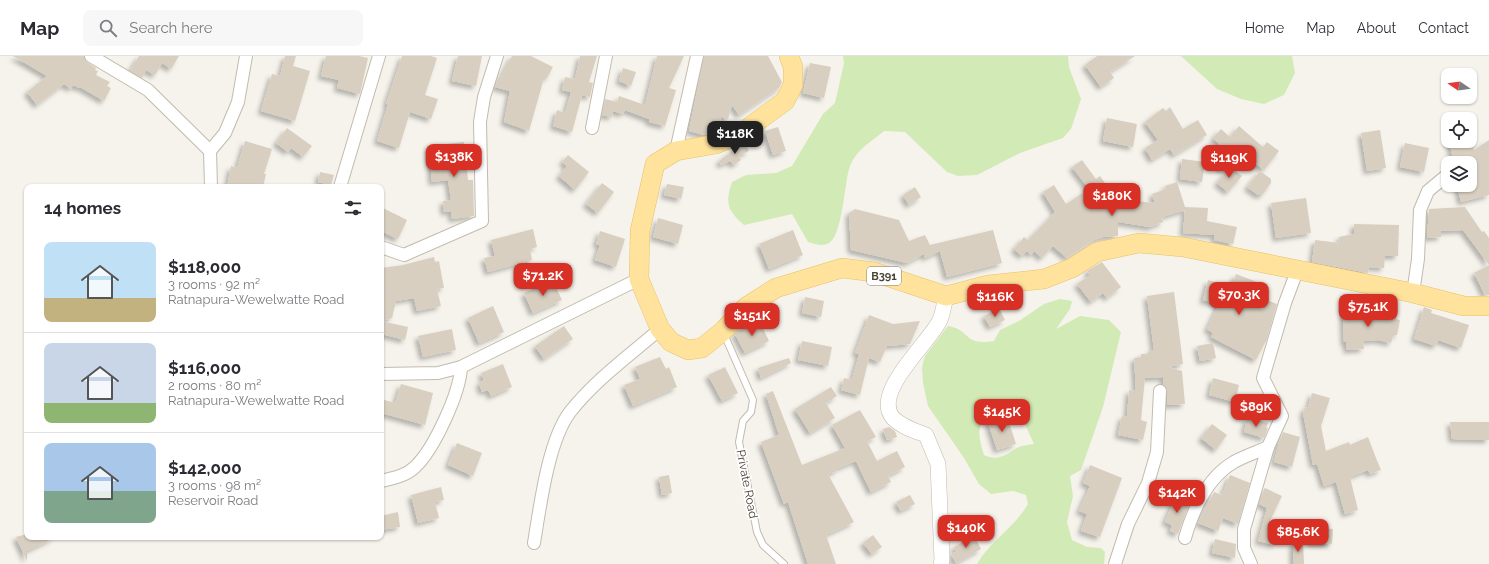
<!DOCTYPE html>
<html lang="en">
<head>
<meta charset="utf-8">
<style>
	:root { --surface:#fff; --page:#f7f7f7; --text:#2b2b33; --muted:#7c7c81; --line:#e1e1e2; --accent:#d93025 }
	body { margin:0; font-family:Raleway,sans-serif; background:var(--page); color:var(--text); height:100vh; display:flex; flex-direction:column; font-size:15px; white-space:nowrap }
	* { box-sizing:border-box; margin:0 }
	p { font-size:13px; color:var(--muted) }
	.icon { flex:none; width:22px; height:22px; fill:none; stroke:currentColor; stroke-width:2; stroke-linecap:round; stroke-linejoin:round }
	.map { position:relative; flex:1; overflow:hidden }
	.sheet { position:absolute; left:24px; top:128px; width:360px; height:356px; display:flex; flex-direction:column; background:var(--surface); border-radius:8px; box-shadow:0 1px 3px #0004 }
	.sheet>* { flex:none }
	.needle { width:26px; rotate:283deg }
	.controls { position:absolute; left:1441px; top:12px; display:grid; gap:8px }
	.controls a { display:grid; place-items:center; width:36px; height:36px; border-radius:8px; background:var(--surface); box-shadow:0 1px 3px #0004; font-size:20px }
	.price { position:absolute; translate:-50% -34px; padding:0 9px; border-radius:8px; background:var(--accent); color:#fff; font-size:13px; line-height:26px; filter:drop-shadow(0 1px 2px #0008) }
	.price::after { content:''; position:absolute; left:50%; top:24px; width:12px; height:9px; margin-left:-6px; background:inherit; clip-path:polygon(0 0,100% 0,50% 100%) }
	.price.on { background:#222; color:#fff }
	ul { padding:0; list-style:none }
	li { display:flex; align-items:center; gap:12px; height:100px; padding:0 20px }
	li+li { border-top:1px solid var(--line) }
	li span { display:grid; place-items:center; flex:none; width:112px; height:80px; border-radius:8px; color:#555 }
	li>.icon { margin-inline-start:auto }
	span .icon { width:48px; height:48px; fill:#fffc; stroke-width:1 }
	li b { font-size:17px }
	h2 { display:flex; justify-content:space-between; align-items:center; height:48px; padding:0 20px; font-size:17px }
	header { display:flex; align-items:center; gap:24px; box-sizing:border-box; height:56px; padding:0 20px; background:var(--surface); border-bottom:1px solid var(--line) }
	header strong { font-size:19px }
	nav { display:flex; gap:22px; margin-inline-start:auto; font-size:14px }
	.search { width:280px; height:36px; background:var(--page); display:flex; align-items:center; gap:10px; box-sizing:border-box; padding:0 14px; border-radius:8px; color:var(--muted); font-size:15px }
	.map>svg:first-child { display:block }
	.green { fill:#d2eab5; fill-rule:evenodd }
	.building { fill:#d8cfc1; filter:url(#shadow) }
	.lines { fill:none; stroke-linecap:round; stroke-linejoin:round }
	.service-casing { stroke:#c2bbae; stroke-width:8 }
	.minor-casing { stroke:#c2bbae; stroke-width:14 }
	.tertiary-casing { stroke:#c2bbae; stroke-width:16 }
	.primary-casing { stroke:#e6c16a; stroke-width:20 }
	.service { stroke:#fff; stroke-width:6 }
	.minor { stroke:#fff; stroke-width:12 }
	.tertiary { stroke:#fff; stroke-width:15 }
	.primary { stroke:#ffe39c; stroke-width:19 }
	.labels { text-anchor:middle; stroke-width:3.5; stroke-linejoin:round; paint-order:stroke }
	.shield { fill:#fff; stroke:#817c74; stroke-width:1 }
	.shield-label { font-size:11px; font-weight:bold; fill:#4b4439 }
	.street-label { font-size:12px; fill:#4b4439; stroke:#fff }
</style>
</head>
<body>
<header>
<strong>Map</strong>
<div class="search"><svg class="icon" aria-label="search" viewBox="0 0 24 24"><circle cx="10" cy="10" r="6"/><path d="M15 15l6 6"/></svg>Search here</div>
<nav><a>Home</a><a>Map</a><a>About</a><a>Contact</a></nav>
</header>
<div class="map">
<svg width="1489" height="508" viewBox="0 0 1489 508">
	<defs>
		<filter id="shadow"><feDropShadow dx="-3.5" dy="3.5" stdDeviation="2" flood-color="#0004"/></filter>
	</defs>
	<rect width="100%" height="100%" fill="#f6f3ec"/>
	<!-- green -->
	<g class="green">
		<path d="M843,0H1068L1069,11L1081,43L1071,73L1063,82L1020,97L977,119L958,120L947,116L905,76L884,75C872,85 856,94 850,110C844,126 843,179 829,187C822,191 815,188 808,186L792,158L744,169C727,154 725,147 732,126L746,119L776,117L792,110L823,58L835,47L844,7Z"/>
		<path d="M1181,0H1292L1295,17L1284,39L1264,48L1241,43L1217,33Z"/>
		<path d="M1060,243L1072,245L1070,253L1056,273L1080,260L1109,264L1121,276L1103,351L1081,414L1070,420L1073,440L1067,466L1072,484L1087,491L1101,492L1105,496L1104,508H977C990,485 1015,471 1028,448L1026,439L1013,435L991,438L979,428L964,402L928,350L923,327L922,311L925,300L948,270C972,274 962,290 994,285L1000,274L1019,265L1044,248ZM1000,353H1018L1034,388C1030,389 1023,389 1019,391C1006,398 999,406 984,399C977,378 975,361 1000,353Z"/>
	</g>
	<!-- building -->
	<g class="building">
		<path d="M13,0H84L87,6L96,12L95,14L98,15L96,19L110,26L107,30L111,32L104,45L80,31L79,32L73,29L71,33L64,28L37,49L27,36L47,20Z"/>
		<path d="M139,0H179L171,13L162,7L155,19L146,14L142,22L130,15Z"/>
		<path d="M285,0H296L293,10L310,15L295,65L261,55L272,18L280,20Z"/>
		<path d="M326,0H359L368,2L360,38L337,32L339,24L321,20Z"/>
		<path d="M402,0H431L437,2L425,39L438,43L431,63L410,56L399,92L377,85L388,48H386Z"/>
		<path d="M458,0H482L476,30L452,25Z"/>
		<path d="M512,0H531L553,11L547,22H544L529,75L504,66L510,35L495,31L499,20L501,21Z"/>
		<path d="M580,0H597L589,26L593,27L590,41L582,39L572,76L553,70L557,54L565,57L571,36L562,34L565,21L575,23Z"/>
		<path d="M657,0H684L669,32L676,34L665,70L649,66V63L625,54L623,58L613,55L612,61L602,59L605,43L617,46L619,40L645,49Z"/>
		<path d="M704,0H768L782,26L779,32L739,59L732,49L728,63L721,61L718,75L704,79L689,75Z"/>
		<path d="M1097,0H1135L1110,16L1114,22L1101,31L1085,9Z"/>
		<path d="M810,7L831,11L824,42L803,37Z"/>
		<path d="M623,12L636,16L631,30L619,25Z"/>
		<path d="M1170,51L1183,73L1198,64L1207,79L1174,99L1170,93L1152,104L1145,92L1158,84L1145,66L1163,52L1166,55Z"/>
		<path d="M1107,62L1137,68L1133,91L1103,85Z"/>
		<path d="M1239,70L1263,91L1267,86L1279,95L1264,114L1240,95L1223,114L1211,102L1221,90L1213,82L1221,73L1230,81Z"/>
		<path d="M778,71L786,95L773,99L765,75Z"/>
		<path d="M287,72L312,90L303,101L291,92L288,96L276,87Z"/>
		<path d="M1380,74L1386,112L1367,115L1361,77Z"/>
		<path d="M1489,84V139L1461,146L1457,129H1470V107H1454L1449,85H1472L1474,94Z"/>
		<path d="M245,85L272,93L264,118H266L263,131H227L231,110L237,112Z"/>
		<path d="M464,86L468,124H473L474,160L452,163L451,155L444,156L443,145L451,144L448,124L432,126L429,90Z"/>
		<path d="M1405,87L1429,92L1424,116L1400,111Z"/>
		<path d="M745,88L749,95L738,100L741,104L734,109L730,105L721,109L719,105L736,92Z"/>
		<path d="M568,99L589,116L575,134L559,120L567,110L562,106Z"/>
		<path d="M1182,103L1205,106L1202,126L1180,123Z"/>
		<path d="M1082,104L1096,123L1100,120L1116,143L1155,147L1152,138L1166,133L1165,130L1177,126L1185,151L1208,152L1207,165L1237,171L1233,188L1214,184L1215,179L1183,177L1185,154L1162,161L1163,166L1150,171L1118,166V180L1103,181L1094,184L1067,202L1053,190L1042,202L1034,195L1031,199L1027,195L1022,200L1014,193L1024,181L1028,184L1055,156L1043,136L1054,129L1066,148L1089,133L1072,111Z"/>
		<path d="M1230,111L1242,120L1228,136L1217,127Z"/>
		<path d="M1260,115L1271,123V127L1262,139H1258L1247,131Z"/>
		<path d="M320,116L334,119L331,129L318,126Z"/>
		<path d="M602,127L614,136L598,157L586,148Z"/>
		<path d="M667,128L684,131L681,143L664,139Z"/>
		<path d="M915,131L921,141L909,149L903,139Z"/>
		<path d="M1306,142L1311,177L1276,182L1271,147Z"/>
		<path d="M381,151L407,164L398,183L381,175Z"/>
		<path d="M1465,151L1482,176L1484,175L1489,182V239H1485L1474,217L1489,209L1463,174L1441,175V181L1427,182L1429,153Z"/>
		<path d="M855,153L899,164L909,185L925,179L930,189L993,174L1002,207L947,221L940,195L925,202L924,198L907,207L851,194L849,157Z"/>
		<path d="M658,162L683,169L678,188L653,181Z"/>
		<path d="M1354,168L1399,169L1398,200H1385L1384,212L1369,211L1368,217L1312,206L1315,184L1340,187L1339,181L1354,178Z"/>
		<path d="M533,173L537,191L530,193L532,204L488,216L484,202L495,200L491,184Z"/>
		<path d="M793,174L803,199L769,213L759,188Z"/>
		<path d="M600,175L625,183L616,211L595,204L600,189L596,188Z"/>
		<path d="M434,201L435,206L439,205L444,232L437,233L441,250L417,255L414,242L396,245L392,262L381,265V212L403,209Z"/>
		<path d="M1102,206L1121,231L1107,242L1103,237L1091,246L1077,228L1090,219L1087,215Z"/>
		<path d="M1236,218L1257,226L1249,248L1265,254L1269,245L1277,248L1267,283L1256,304L1211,281L1213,277L1207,273L1219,248L1203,244L1208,224L1232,231Z"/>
		<path d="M553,225L562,244L533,257L524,237Z"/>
		<path d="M1174,236L1183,308L1168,311L1182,315L1185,348L1167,349V335L1164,329L1163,321L1145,322L1141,364L1147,366L1143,384L1118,379L1122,360L1127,361L1129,334L1136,335L1134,302L1141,301V298H1150V294H1154L1147,240Z"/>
		<path d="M805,241L824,245L821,261L802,257Z"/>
		<path d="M493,250L504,276L479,287L468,262Z"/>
		<path d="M1355,251L1397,260L1396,263L1400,264L1397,279H1393L1391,287L1378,284L1363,285L1364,293L1347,294L1346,286H1344L1343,258H1355Z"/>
		<path d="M1424,251L1432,254L1431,257L1469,269L1461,292L1438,284L1436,290L1414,283Z"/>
		<path d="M999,252L1005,264L990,271L984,260Z"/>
		<path d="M869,259L893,268L920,265L910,288L887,290L880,306L869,302L860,339L841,334L844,322L852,324L859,298L855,297Z"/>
		<path d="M759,264L769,285L745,297L735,278L739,274Z"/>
		<path d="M381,265L408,271L405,284L381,278Z"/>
		<path d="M564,270L573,283L544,303L535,290Z"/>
		<path d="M452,273L456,294L423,301L418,280Z"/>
		<path d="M802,285L832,291L828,310L798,304Z"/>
		<path d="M1213,287L1216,302L1200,305L1197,290Z"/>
		<path d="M660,301L666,313L669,311L677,331L633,350L624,329L640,323L635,311Z"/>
		<path d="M789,302L791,307L761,322L758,312Z"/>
		<path d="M503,308L512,331L491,340L488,334L482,336L479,327L484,324L481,317Z"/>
		<path d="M725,311L738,337L722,345L708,319Z"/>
		<path d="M1213,322L1239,329L1235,346L1209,339Z"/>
		<path d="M401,328L433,337L425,369L381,357V343L395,347Z"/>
		<path d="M831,331L837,340L826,347L835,362L810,377L795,353Z"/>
		<path d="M773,335L802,409L845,392L832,369L860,354L876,381L867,385L877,405L897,395L905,411L888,420L891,426L871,436L856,405L836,413L837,415L828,418L854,466L826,479L836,508H808L788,446L784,448L761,386L779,379L766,338Z"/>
		<path d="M1312,337L1330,342L1321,370L1326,395L1349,386L1350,389L1368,381L1376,402L1381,414L1370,418L1368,414L1350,421L1358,454L1345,458L1336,426L1324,430L1317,408L1313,409L1303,357L1305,351L1308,352Z"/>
		<path d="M1007,360L1016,388L997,394L988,366Z"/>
		<path d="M1247,362L1268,367L1266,372H1268L1264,382L1244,376Z"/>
		<path d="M1450,366H1489V384L1452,383Z"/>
		<path d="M1212,368L1227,379L1216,394L1201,382Z"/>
		<path d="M889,371L895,375L897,381L887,384L883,373Z"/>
		<path d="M1283,376L1300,381L1292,411L1274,406L1279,386Z"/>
		<path d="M457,387L482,397L473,420L448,409Z"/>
		<path d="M1090,409L1122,422L1100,481L1081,475L1087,458L1079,455L1090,430L1083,427Z"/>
		<path d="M669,419L672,437L662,439L659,421Z"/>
		<path d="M1230,419L1250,427L1238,468L1223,462L1218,475L1198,467L1214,436L1222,439Z"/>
		<path d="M441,431L444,444L435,446L439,462L418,467L411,439Z"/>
		<path d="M1265,432L1282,440L1269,467L1280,470L1275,489L1258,485L1267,452L1259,448L1264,433Z"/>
		<path d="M910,439L915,448L901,455L896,446Z"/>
		<path d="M1175,441L1190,446L1178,478L1170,475L1172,469L1165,466Z"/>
		<path d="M398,456L400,471L381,474V460Z"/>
		<path d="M1311,472L1333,473L1332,488L1310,487Z"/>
		<path d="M27,478V481H56L27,495V505L16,481Z"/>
		<path d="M873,479L882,491L872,498L863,487Z"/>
		<path d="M974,480L981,493L956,507L951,498L956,496L954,491Z"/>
		<path d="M1215,483L1236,488L1235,502L1212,497Z"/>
		<path d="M1293,486H1303L1304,508H1293Z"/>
	</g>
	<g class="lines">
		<!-- service casing -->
		<g class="service-casing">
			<path id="service" d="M724,278L753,344L751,356L743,365L739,386L757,476L763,489L784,508"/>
		</g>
		<!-- minor casing -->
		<g class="minor-casing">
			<g id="minor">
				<path d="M91,0L148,34L210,95L211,131"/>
				<path d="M592,72L606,0"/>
				<path d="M210,95L225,77L238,46L246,0"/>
				<path d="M676,95L697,0"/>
				<path d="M340,131L379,0"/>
				<path d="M381,191L404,199L482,165L480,66L484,41L497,0"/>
				<path d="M1413,237L1418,203L1420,154L1428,135L1446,120"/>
				<path d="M381,318L438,317L461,311L639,223"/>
				<path d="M381,425C393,422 406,420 415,411C434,393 460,337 461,311"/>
				<path d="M1185,482C1193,454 1208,421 1234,406C1245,400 1257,396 1268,391"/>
				<path d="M534,487C540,451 548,385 570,356C595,324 630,299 660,273"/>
				<path d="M1115,508L1128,468L1148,427L1157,396L1160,335"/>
				<path d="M1251,508L1244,492V473L1268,391L1282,360L1263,322L1285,247L1297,215"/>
			</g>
		</g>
		<!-- tertiary casing -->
		<g class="tertiary-casing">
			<path id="tertiary" d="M941,508L942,504L938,408L926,379C915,375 902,371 893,362C871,336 931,285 940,264C943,257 944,248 946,240"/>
		</g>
		<!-- primary casing -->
		<g class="primary-casing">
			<path id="primary" d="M789,0L793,11V29L785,45L740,78L716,88L676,95L655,108L640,175L639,223L660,273L671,286L688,294L702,292L723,275L746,251L776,232L842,212L874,216L946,240L988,229L1044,223L1072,212L1097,196L1139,187L1183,191L1413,237L1464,250H1489"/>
		</g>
		<!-- service -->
		<use href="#service" class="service"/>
		<!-- minor -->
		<use href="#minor" class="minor"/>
		<!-- tertiary -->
		<use href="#tertiary" class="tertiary"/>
		<!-- primary -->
		<use href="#primary" class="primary"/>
	</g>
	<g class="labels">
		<!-- shield labels -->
		<rect class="shield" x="867" y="211" width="34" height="18" rx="3"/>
		<g class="shield-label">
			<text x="884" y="224">B391</text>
		</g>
		<!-- street labels -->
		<g class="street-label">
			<text transform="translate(747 428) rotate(79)" y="4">Private Road</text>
		</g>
	</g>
</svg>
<div class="controls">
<a><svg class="needle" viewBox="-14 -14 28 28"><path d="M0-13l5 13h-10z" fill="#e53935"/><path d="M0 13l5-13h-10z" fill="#7c7c81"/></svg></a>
<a><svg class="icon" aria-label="locate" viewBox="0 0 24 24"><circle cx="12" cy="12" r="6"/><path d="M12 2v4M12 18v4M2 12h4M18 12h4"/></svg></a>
<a><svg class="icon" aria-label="layers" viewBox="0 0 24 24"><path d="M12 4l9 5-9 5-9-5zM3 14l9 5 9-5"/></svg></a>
</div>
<b class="price on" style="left:735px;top:99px">$118K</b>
<b class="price" style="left:454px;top:122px">$138K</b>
<b class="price" style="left:1229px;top:123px">$119K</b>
<b class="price" style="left:1112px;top:161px">$180K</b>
<b class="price" style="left:543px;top:241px">$71.2K</b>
<b class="price" style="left:1239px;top:260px">$70.3K</b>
<b class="price" style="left:995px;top:262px">$116K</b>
<b class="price" style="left:1368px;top:272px">$75.1K</b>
<b class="price" style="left:752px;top:281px">$151K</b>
<b class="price" style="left:1256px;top:372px">$89K</b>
<b class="price" style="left:1002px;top:377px">$145K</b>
<b class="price" style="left:1177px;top:458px">$142K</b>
<b class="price" style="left:966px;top:493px">$140K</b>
<b class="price" style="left:1298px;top:497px">$85.6K</b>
<section class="sheet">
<h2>14 homes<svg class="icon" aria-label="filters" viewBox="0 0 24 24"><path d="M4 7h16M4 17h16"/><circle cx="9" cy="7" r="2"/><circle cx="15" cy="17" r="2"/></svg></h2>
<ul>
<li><span style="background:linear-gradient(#bfe0f5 70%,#c2b280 0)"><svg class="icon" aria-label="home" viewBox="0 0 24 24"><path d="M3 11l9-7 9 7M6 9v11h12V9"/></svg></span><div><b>$118,000</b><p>3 rooms · 92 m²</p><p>Ratnapura-Wewelwatte Road</p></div></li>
<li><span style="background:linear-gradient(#c9d6e8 75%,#8fb573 0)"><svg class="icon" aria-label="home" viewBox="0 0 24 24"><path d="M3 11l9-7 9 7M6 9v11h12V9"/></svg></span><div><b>$116,000</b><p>2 rooms · 80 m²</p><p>Ratnapura-Wewelwatte Road</p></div></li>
<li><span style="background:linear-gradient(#a9c7e8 60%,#7fa58c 0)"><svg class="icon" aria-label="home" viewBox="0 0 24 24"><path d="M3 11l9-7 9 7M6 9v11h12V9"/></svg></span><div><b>$142,000</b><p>3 rooms · 98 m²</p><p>Reservoir Road</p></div></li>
</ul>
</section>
</div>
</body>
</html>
